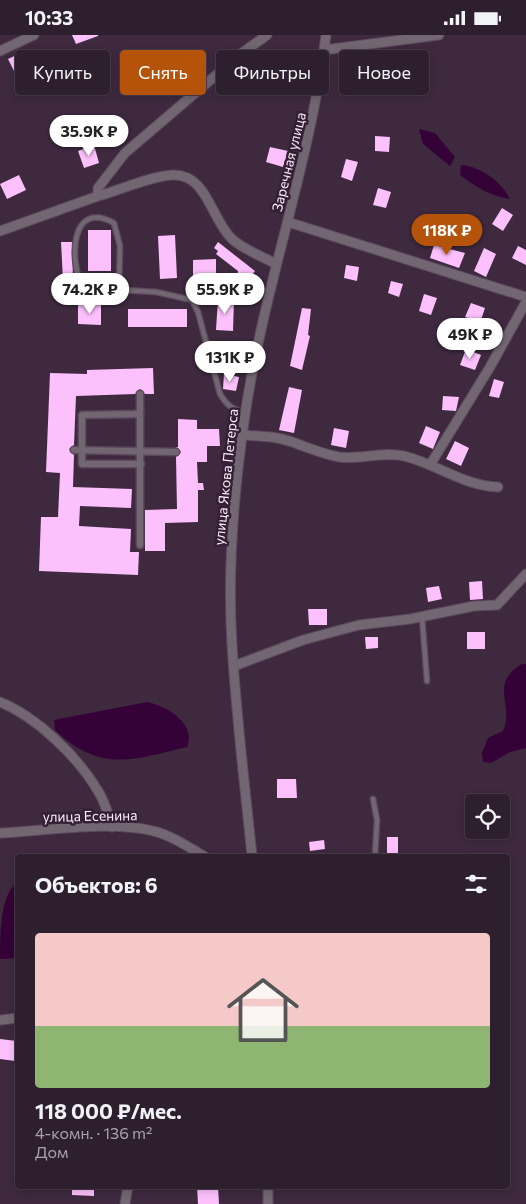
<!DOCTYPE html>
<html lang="ru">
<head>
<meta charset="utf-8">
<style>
	:root { --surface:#2e1f2f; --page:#362737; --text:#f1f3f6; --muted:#a7a2aa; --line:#493d4b; --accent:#b45309 }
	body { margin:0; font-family:Commissioner,sans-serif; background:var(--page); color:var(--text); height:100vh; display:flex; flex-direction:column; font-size:19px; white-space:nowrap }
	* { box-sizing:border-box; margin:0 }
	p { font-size:16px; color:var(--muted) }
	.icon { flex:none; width:28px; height:28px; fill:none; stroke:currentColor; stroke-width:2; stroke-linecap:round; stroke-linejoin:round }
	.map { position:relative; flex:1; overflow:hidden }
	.panel { position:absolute; left:15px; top:819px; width:495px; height:335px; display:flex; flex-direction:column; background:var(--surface); border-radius:5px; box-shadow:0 2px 8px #0003,0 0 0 1px var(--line) }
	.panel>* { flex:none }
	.top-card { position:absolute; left:15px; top:15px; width:496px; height:45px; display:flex; gap:10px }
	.controls { position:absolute; left:465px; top:759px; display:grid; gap:10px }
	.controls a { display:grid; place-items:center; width:45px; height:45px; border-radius:5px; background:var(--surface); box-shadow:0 2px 8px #0003,0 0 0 1px var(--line); font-size:25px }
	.price { position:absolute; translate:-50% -42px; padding:0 11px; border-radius:18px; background:#fff; color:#222; font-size:16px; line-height:32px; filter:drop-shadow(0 1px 2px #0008) }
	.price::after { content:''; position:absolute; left:50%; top:30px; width:15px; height:11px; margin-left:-8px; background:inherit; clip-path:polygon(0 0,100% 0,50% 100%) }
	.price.on { background:var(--accent); color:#fff }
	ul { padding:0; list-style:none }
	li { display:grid; align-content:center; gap:10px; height:265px; padding:0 20px }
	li+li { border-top:1px solid var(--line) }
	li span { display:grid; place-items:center; height:155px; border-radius:5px; color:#555 }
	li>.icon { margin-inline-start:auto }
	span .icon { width:90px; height:90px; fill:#fffc; stroke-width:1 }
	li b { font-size:21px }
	h2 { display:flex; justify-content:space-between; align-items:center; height:60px; padding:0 20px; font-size:21px }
	.chip { padding:0 18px; border-radius:5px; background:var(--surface); box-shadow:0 2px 8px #0003,0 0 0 1px var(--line); font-size:18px; line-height:45px }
	.chip.on { background:var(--accent); color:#fff }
	.status { display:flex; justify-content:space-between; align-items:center; height:35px; padding:0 25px; background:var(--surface); direction:ltr }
	.status svg { height:14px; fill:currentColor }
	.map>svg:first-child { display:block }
	.water { fill:#340237 }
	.building { fill:#fcc0fd }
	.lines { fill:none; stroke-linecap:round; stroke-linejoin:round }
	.service-casing { stroke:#5c485d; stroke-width:7 }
	.pedestrian-casing { stroke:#5c485d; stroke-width:9 }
	.minor-casing { stroke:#5c485d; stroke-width:11 }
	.service { stroke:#716671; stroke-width:4.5 }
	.pedestrian { stroke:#716671; stroke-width:6 }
	.minor { stroke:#716671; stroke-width:9 }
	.labels { text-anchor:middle; stroke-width:5; stroke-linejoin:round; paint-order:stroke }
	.street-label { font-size:14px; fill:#faecfa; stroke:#341f34 }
</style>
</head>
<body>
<div class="status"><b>10:33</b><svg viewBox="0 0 49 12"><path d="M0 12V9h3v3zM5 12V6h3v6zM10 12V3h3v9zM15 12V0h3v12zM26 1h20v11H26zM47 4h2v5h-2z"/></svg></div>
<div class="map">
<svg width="526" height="1169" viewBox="0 0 526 1169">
	<rect width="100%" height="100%" fill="#3e293f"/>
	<!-- water -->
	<g class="water">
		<path d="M419,94L435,98L455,122L450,131L423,109Z"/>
		<path d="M461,130C481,132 501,146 510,164C490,161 476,152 460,140Z"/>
		<path d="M522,629H526V713L510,717L491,728L483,727L482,718L488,703L503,696C515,670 488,649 522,629Z"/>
		<path d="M147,667C166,671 197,688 187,712C133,725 100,738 55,695L54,685Z"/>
		<path d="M17,848V923L0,924C0,900 0,859 17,848Z"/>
	</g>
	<!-- building -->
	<g class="building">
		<path d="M72,0H98V1L76,9Z"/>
		<path d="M25,16L32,30L15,38L8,24Z"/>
		<path d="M388,19L406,20L405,39L387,38Z"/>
		<path d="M375,101L390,102L389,117L375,116Z"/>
		<path d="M94,110L99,128L84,133L78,116Z"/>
		<path d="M270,112L288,116L283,132L266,127Z"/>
		<path d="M346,124L358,127L352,146L341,142Z"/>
		<path d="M19,140L26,155L7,164L0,149Z"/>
		<path d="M378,153L391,157L386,173L373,170Z"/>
		<path d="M502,173L513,180L503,196L492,189Z"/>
		<rect x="88" y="195" width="23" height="41"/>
		<path d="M175,200L177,243L160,244L158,201Z"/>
		<path d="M61,207H72L73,244L63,245Z"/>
		<path d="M218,207L255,236L249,244L246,264L234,262L238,236L216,219L218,216L214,213Z"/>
		<path d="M434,210L465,218L459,233L430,223Z"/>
		<path d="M518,211L526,215V230L512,223Z"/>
		<path d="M484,213L496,219L486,242L474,236Z"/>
		<path d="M216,224V246L193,247V225Z"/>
		<path d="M346,230L359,232L357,246L344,243Z"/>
		<path d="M391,246L403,249L399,262L388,258Z"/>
		<path d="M424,259L437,263L431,280L419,276Z"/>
		<path d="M218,264L234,265L233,296L216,295Z"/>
		<path d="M471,268L485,273L480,288L465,282Z"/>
		<path d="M78,269L101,270V290L78,289Z"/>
		<path d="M302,273L311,274L308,300L310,301L302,335L290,331Z"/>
		<rect x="128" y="274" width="59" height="18"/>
		<path d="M466,314L481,320L475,335L460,330Z"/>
		<path d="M153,333L154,359H145L140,354L135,359L76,361L74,410L69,414L74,420L73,452L132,454L131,473L80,471L79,491L131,494L130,517H139L138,540L39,536L41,482H58L60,438L46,437L50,338L87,339V335Z"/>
		<path d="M224,339L239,342L236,356L223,354Z"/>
		<path d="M494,344L504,347L499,363L489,361Z"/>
		<path d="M289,352L302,355L294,398L279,395Z"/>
		<path d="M443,361L459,362L456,376L442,375Z"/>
		<path d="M178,384L197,385V394H219L220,411H207V427H197L198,448H203L204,455H198V487L165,488V516H145V475L177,474L176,422L181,417L176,412H178Z"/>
		<path d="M426,391L440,397L433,414L419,408Z"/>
		<path d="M334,393L349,396L346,413L331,410Z"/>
		<path d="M455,406L469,413L461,431L446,424Z"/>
		<path d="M482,546L483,564L470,565L469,547Z"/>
		<path d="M439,551L442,564L428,567L426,553Z"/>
		<path d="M308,574H327V590H309Z"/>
		<rect x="467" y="597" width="18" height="17"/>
		<path d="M365,602H378V613L366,614Z"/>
		<path d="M277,744H296L297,763H277Z"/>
		<rect x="387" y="802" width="11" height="19"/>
		<path d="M324,805L325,814L310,816L309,807Z"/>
		<path d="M0,1004L17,1006L15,1026L0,1024Z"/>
		<path d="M72,1151H94V1161L72,1160Z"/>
		<path d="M197,1151H218L219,1169H198Z"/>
	</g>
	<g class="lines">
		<!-- service casing -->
		<g class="service-casing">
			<g id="service">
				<path d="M119,254L120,211L114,188C69,164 70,227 82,251L89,253L156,257L192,265L198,277L220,359C227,370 232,375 245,377"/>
				<path d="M422,582L427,646"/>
				<path d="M373,764L377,785L375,821"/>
			</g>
		</g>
		<!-- pedestrian casing -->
		<g class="pedestrian-casing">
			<g id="pedestrian">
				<path d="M140,359V510"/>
				<path d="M140,379L82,380V429H141"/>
				<path d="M74,415L176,417"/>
			</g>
		</g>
		<!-- minor casing -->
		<g class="minor-casing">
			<g id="minor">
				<path d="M324,15L439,0"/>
				<path d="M0,16L34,0"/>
				<path d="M98,161C120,155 151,141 173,140C207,139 211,184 232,204C244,215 262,221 276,229"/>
				<path d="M288,187L526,262"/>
				<path d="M0,196L98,161V153L125,118L242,18L267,0"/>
				<path d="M242,400C259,401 276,401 292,407C307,412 322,419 339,422C361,425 382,416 404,421C437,429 464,451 498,452"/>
				<path d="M430,430L490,332L526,267"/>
				<path d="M234,631L303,605L359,590L410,584L474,571L497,570L526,539"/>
				<path d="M0,667C37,682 78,722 98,756C105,766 108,780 112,792"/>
				<path d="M0,798C44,796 112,785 153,796C171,800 188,812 204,821"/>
				<path d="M252,821C245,751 236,680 232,609C227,533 234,455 245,380C264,251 310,129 326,0"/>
				<path d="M0,985L18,983"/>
				<path d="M268,1151V1169"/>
				<path d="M125,1169L128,1151"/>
			</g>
		</g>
		<!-- service -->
		<use href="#service" class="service"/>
		<!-- pedestrian -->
		<use href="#pedestrian" class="pedestrian"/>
		<!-- minor -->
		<use href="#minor" class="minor"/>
	</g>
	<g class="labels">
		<!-- street labels -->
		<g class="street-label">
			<text transform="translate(289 127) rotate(-76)" y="5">Заречная улица</text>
			<text transform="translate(226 442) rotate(-84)" y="5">улица Якова Петерса</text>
			<text transform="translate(90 781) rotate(-1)" y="5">улица Есенина</text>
		</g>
	</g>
</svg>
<div class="controls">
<a><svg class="icon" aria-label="locate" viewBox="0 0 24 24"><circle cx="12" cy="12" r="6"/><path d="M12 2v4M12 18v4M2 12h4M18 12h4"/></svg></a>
</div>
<b class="price" style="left:89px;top:122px">35.9K ₽</b>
<b class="price on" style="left:447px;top:221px">118K ₽</b>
<b class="price" style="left:90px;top:280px">74.2K ₽</b>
<b class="price" style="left:225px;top:280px">55.9K ₽</b>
<b class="price" style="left:470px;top:325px">49K ₽</b>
<b class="price" style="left:230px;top:348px">131K ₽</b>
<div class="top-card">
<a class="chip">Купить</a>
<a class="chip on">Снять</a>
<a class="chip">Фильтры</a>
<a class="chip">Новое</a>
</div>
<section class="panel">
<h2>Объектов: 6<svg class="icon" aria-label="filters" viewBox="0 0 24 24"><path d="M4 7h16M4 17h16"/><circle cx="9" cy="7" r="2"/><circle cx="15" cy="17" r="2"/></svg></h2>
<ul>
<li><span style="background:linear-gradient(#f6c9c9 60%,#8fb573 0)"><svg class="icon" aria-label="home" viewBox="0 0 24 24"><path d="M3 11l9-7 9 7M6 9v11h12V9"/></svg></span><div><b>118 000 ₽/мес.</b><p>4-комн. · 136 m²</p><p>Дом</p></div></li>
</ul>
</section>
</div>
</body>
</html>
